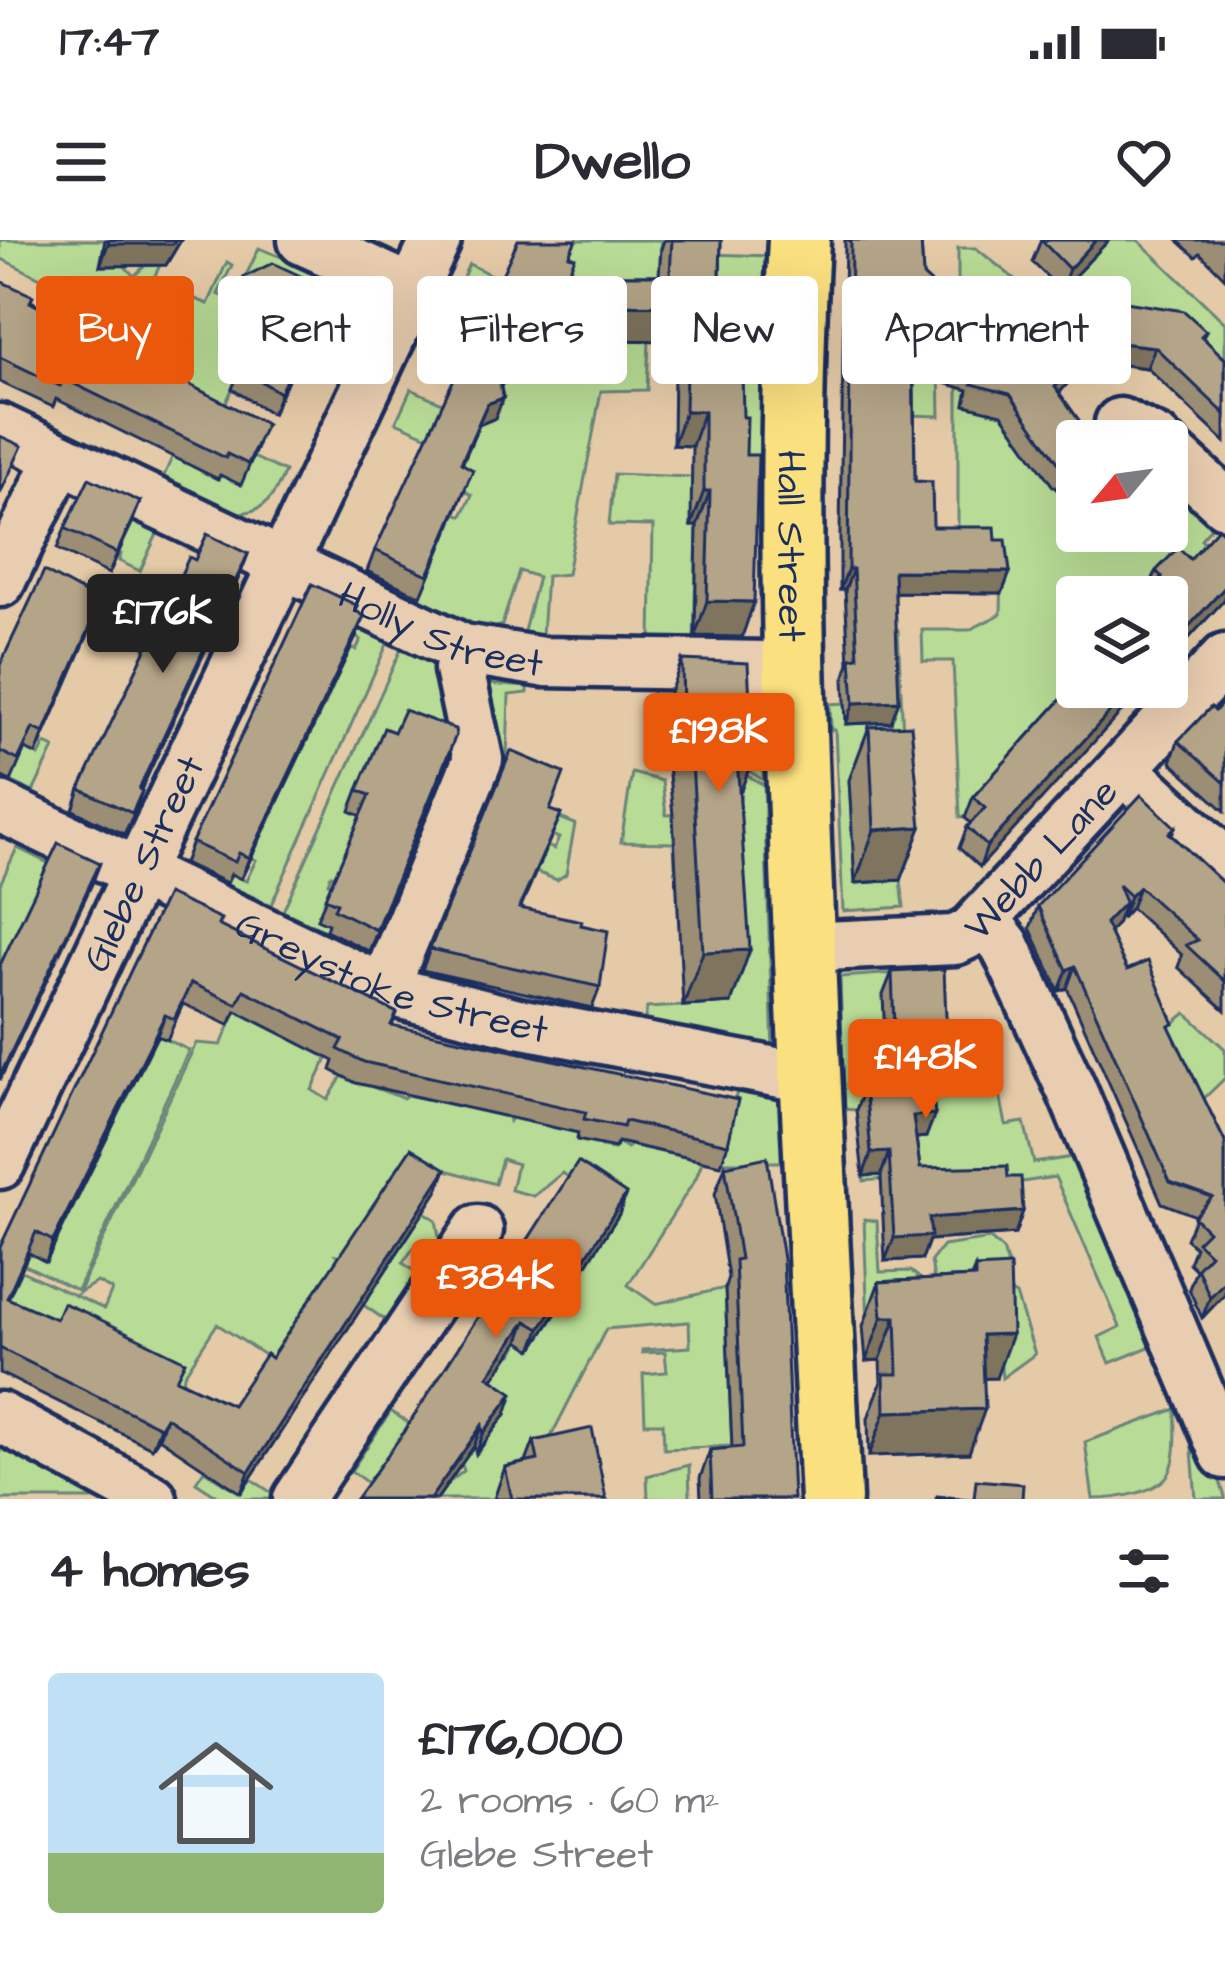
<!DOCTYPE html>
<html lang="en">
<head>
<meta charset="utf-8">
<style>
	:root { --surface:#fff; --page:#f2f2f3; --text:#2b2b33; --muted:#7c7c81; --accent:#ea580c }
	body { margin:0; font-family:"Architects Daughter",sans-serif; background:var(--page); color:var(--text); height:100vh; display:flex; flex-direction:column; font-size:45px; white-space:nowrap }
	* { box-sizing:border-box; margin:0 }
	p { font-size:39px; color:var(--muted) }
	.icon { flex:none; width:66px; height:66px; fill:none; stroke:currentColor; stroke-width:2; stroke-linecap:round; stroke-linejoin:round }
	.map { position:relative; height:1259px; overflow:hidden }
	.details { display:flex; flex-direction:column; background:var(--surface); flex:1 }
	.details>* { flex:none }
	.hud { position:absolute; left:36px; top:36px; width:1155px; height:108px; display:flex; gap:24px }
	.needle { width:78px; rotate:241deg }
	.tools { position:absolute; left:1056px; top:180px; display:grid; gap:24px }
	.tools a { display:grid; place-items:center; width:132px; height:132px; border-radius:12px; background:var(--surface); box-shadow:0 12px 48px #0002; font-size:60px }
	.price { position:absolute; translate:-50% -102px; padding:0 27px; border-radius:12px; background:var(--accent); color:#fff; font-size:39px; line-height:78px; filter:drop-shadow(0 3px 6px #0008) }
	.price::after { content:''; position:absolute; left:50%; top:72px; width:36px; height:27px; margin-left:-18px; background:inherit; clip-path:polygon(0 0,100% 0,50% 100%) }
	.price.on { background:#222; color:#fff }
	ul { padding:0; list-style:none }
	li { display:flex; align-items:center; gap:36px; height:300px; padding:0 48px }
	li span { display:grid; place-items:center; flex:none; width:336px; height:240px; border-radius:12px; color:#555 }
	li>.icon { margin-inline-start:auto }
	span .icon { width:144px; height:144px; fill:#fffc; stroke-width:1 }
	li b { font-size:51px }
	h2 { display:flex; justify-content:space-between; align-items:center; height:144px; padding:0 48px; font-size:51px }
	.chip { padding:0 42px; border-radius:12px; background:var(--surface); box-shadow:0 12px 48px #0002; font-size:42px; line-height:108px }
	.chip.on { background:var(--accent); color:#fff }
	.status { display:flex; justify-content:space-between; align-items:center; height:84px; padding:0 60px; background:var(--surface); direction:ltr }
	.status svg { height:33px; fill:currentColor }
	header { display:flex; justify-content:space-between; align-items:center; height:156px; padding:0 48px; background:var(--surface); font-size:54px; font-weight:700 }
	.map>svg:first-child { display:block }
	.green { fill:#b8db95; stroke:#6a857a; stroke-width:3 }
	.lines { fill:none; stroke-linecap:round; stroke-linejoin:round }
	.minor-casing { stroke:#1b2f5e; stroke-width:57 }
	.major-casing { stroke:#1b2f5e; stroke-width:69 }
	.minor { stroke:#e9cdb0; stroke-width:48 }
	.major { stroke:#fbe080; stroke-width:60 }
	.wall { fill:#9c8e75; stroke:#1b2f5e; stroke-width:3 }
	.shaded-wall { fill:#7f745f; stroke:#1b2f5e; stroke-width:3 }
	.building { fill:#b5a588; stroke:#1b2f5e; stroke-width:3 }
	.labels { text-anchor:middle; stroke-width:10; stroke-linejoin:round; paint-order:stroke }
	.street-label { font-size:39px; fill:#1b2f5e; stroke:#e9cdb0 }
</style>
</head>
<body>
<div class="status"><b>17:47</b><svg viewBox="0 0 49 12"><path d="M0 12V9h3v3zM5 12V6h3v6zM10 12V3h3v9zM15 12V0h3v12zM26 1h20v11H26zM47 4h2v5h-2z"/></svg></div>
<header><svg class="icon" aria-label="menu" viewBox="0 0 24 24"><path d="M4 6h16M4 12h16M4 18h16"/></svg>Dwello<svg class="icon" aria-label="heart" viewBox="0 0 24 24"><path d="M12 20l-8-8c-3-5 5-10 8-4 3-6 11-1 8 4z"/></svg></header>
<div class="map">
<svg width="1225" height="1259" viewBox="0 0 1225 1259">
	<rect width="100%" height="100%" fill="#e5caa7"/>
	<filter id="ink" filterUnits="userSpaceOnUse"><feTurbulence type="fractalNoise" baseFrequency=".00833" numOctaves="2"/><feDisplacementMap in="SourceGraphic" scale="24" xChannelSelector="R" yChannelSelector="G"/><feConvolveMatrix kernelMatrix="1 2 1 2 8 2 1 2 1" color-interpolation-filters="sRGB"/></filter>
	<g filter="url(#ink)">
		<!-- green -->
		<g class="green">
			<path d="M0,0H114L119,20L134,36L172,0L148,50L185,67L193,58L208,64L227,22L232,25L218,54L234,61L259,8C318,34 377,37 339,112L307,97L244,82L248,92L256,95L225,165L267,186L220,166L192,226L217,239L253,217L285,232C275,254 266,272 240,273L163,238L173,215L98,112L121,95L140,63L127,55L114,74L0,18Z"/>
			<path d="M572,0H661L658,77L649,100L647,150L601,151L567,334L546,336L542,396L523,395L538,337L519,331L502,385L484,392L365,336L367,331L421,355L435,324L424,317L436,289L447,294L452,282L400,257L444,267L462,276L472,255L453,244L428,196L396,182L411,149L480,180L513,120L487,71L454,56L469,24L501,40Z"/>
			<path d="M1109,0H1138L1225,83V146L1161,106L1006,132L958,96V8H976L1037,57L1052,41L1060,49Z"/>
			<path d="M709,14L772,16L771,48L709,46Z"/>
			<path d="M729,96L770,97L764,287L691,285L697,286L694,402L651,400L653,286L609,285L614,234L692,237Z"/>
			<path d="M907,110L939,127L940,176L906,175Z"/>
			<path d="M958,147L968,150L965,165L989,171L994,157L1077,268V291H1102L1111,300L1120,291H1167V252L1173,245L1215,283L1201,299L1211,309L1153,357H1077V447L1047,552L1041,560L1008,532L965,578L960,577L953,421H923L922,390H969L1001,374L1002,329L958,309Z"/>
			<path d="M135,278L159,290L140,331L119,321L121,314L109,308L128,292Z"/>
			<path d="M144,356L174,370L154,411L125,397Z"/>
			<path d="M352,383L388,402L271,665L227,645L231,634L246,641L256,620L241,613C265,599 272,576 283,551L273,545L291,533L314,461L325,465L332,448L322,442L340,401L356,410L361,400L348,392Z"/>
			<path d="M898,390L904,516L849,541L855,643L901,640L904,667L843,671L835,490H831L830,464L845,463L891,481L848,392Z"/>
			<path d="M402,407L435,425C446,455 458,480 451,512L396,491L372,581L337,637L331,635L328,643L343,649L318,679L329,684L326,691L283,671Z"/>
			<path d="M487,444L528,447V453L509,455L507,518L493,514Z"/>
			<path d="M652,450L761,453L763,540L662,475L663,508L653,503Z"/>
			<path d="M15,504L39,516L45,504L54,508L33,552L11,541L17,527Z"/>
			<path d="M741,532L764,545L773,811L644,782L647,768L731,763L720,623L675,626L674,603L621,602L632,533L662,541L666,575L733,572Z"/>
			<path d="M538,569L575,584L566,634L557,640L536,632L527,597L554,609L559,598L542,591Z"/>
			<path d="M17,608L50,624L0,730V644Z"/>
			<path d="M913,732L919,859L1000,854L1006,885L1024,882L1034,923L1073,917L1154,1105L1110,1123L1099,1097L1120,1087L1055,937L1009,944L1002,929L864,941L863,936L908,932L905,899L926,897L856,870L844,869L840,737Z"/>
			<path d="M236,771L328,817L312,850L328,860L342,836L403,858L407,855L508,876L509,881L552,820L585,824L581,847L602,899L601,907L614,909L617,902L627,908L630,905L698,920L722,915L737,851L783,856L786,922H702L696,938L628,1045L655,1064L725,1048L732,1206L664,1209L663,1183H645L643,1134L667,1132L665,1112L642,1113V1110L690,1107L689,1082L606,1089L519,1259H437L443,1250L439,1233L451,1241L464,1231L462,1225L411,1191L373,1247L351,1231L391,1171L417,1189L481,1155L509,1114H513L527,1087L541,1096L555,1075L506,1042L572,939L562,933L534,956L511,950L517,924L502,919L495,944L422,923L346,1017L337,1015L343,1021L275,1122L217,1084L184,1135L180,1165L0,1079V1021L104,1069L112,1050L97,1042L78,1053L196,803L221,805Z"/>
			<path d="M1186,773L1225,809V838L1193,869L1161,793Z"/>
			<path d="M156,795L189,810L77,1050L21,1023L26,1012L46,1021Z"/>
			<path d="M423,971L436,980L441,1008L434,1019L414,1007L403,1023L421,1036L391,1084L362,1064Z"/>
			<path d="M864,979L877,981L880,1032L911,1031L927,1044L868,1085Z"/>
			<path d="M990,999L1003,1010L1010,1032L935,1047L931,1021L943,1006Z"/>
			<path d="M1003,1048L1016,1055L1035,1114L1002,1138L995,1066Z"/>
			<path d="M1194,1161L1225,1257V1259H1196L1188,1163Z"/>
			<path d="M1176,1169C1175,1187 1178,1212 1171,1229C1162,1254 1113,1259 1093,1259L1085,1202Z"/>
			<path d="M0,1201L109,1259H0Z"/>
			<path d="M689,1225L690,1259H648L647,1236Z"/>
			<path d="M204,1230L240,1253L251,1239L275,1255L272,1259H222L196,1242Z"/>
		</g>
		<g class="lines">
			<!-- minor casing -->
			<g class="minor-casing">
				<g id="minor">
					<path d="M303,0L413,50"/>
					<path d="M1120,183L1157,201"/>
					<path id="s1" d="M0,189L463,409L542,422L768,426"/>
					<path d="M1167,210L1225,263"/>
					<path d="M0,342L60,218"/>
					<path d="M1124,530L1225,623"/>
					<path id="s2" d="M0,567L385,750L518,783L786,834H811"/>
					<path d="M985,680L1005,705L1072,851L1225,1214"/>
					<path id="s3" d="M804,707L955,700L970,693L1225,419"/>
					<path d="M392,729L478,519L459,429"/>
					<path id="s4" d="M0,924L436,0"/>
					<path d="M0,1177L152,1259"/>
					<path d="M298,1259L478,990"/>
				</g>
			</g>
			<!-- major casing -->
			<g class="major-casing">
				<g id="major">
					<path id="s5" d="M799,0C784,277 797,554 810,830C818,973 823,1116 831,1259"/>
				</g>
			</g>
			<!-- minor -->
			<use href="#minor" class="minor"/>
			<!-- major -->
			<use href="#major" class="major"/>
		</g>
		<!-- wall -->
		<g class="wall">
			<path d="M105,0H181L166,25L100,26Z"/>
			<path d="M664,0H721L719,66H763L750,101L734,112L742,397L695,396L697,286H691L692,206L673,205L674,125H668V101L609,100V70L622,35H659L661,9Z"/>
			<path d="M845,0H921L923,36L1010,116L1036,106L1206,91L1203,98L1225,119V202L1147,128L1087,120L1059,153L1077,201V268L1052,245L1002,174L965,165L968,150L914,134L915,241L933,287L996,300L1010,332L1002,353L895,352L891,482L846,484L844,439L849,423L845,350H840V290Z"/>
			<path d="M1041,0H1109L1061,50L1032,22Z"/>
			<path d="M1177,0H1225V38L1200,13L1196,17Z"/>
			<path d="M571,15L568,38L529,127L513,120L501,147L503,158L495,178L479,185L462,224L465,250L421,356L367,331L375,310Z"/>
			<path d="M244,37L320,70L272,174L232,149L251,102L236,58Z"/>
			<path d="M0,41L258,205L241,245L220,235L218,239L56,159L53,167L0,142Z"/>
			<path d="M140,262L109,334L57,309L65,288Z"/>
			<path d="M1225,294V359L1167,422V357H1146L1156,331L1190,319Z"/>
			<path d="M248,314L240,335L141,550L142,551L135,572L124,594L73,570L80,549L173,366L169,364L177,343L195,320Z"/>
			<path d="M356,372V397L241,639L231,634L227,643L184,623L192,602Z"/>
			<path d="M93,383L36,514L25,509L11,541L0,536V425Z"/>
			<path d="M682,420L740,555L731,763L683,766L673,575L668,525H663L662,474Z"/>
			<path d="M1077,442L980,627L959,608L967,587L971,583L965,578L973,557Z"/>
			<path d="M1225,460V571L1171,522L1178,501L1215,471Z"/>
			<path d="M869,487L921,587L901,640L855,643L849,540Z"/>
			<path d="M448,516L369,711L326,690L328,684L317,679L361,576L350,571L358,550Z"/>
			<path d="M551,570L561,574L520,669L581,685L600,747L592,768L422,730L430,709Z"/>
			<path d="M1175,587L1172,595L1225,645V770L1178,727L1182,715L1131,668L1122,678L1120,675L1117,684L1109,692L1127,730L1171,791L1225,902V1054L1202,1078L1189,1049L1196,1030L1189,1023L1195,1007L1186,999L1196,976L1162,963L1067,748L1059,751L1030,688L1038,666Z"/>
			<path d="M219,686L397,773L392,786L728,904L721,925L618,902L615,908L577,900L578,893L356,843L331,830L334,821L236,771L229,785L183,764L167,800L157,796L46,1022L29,1013L8,1059L232,1165L271,1118L446,929L438,950L241,1253L159,1198L152,1208L0,1133V1007Z"/>
			<path d="M892,732L947,801L939,824L929,825L926,897L916,898L920,928L1008,937L1023,971L1015,994L929,1000L922,1019L885,1021L881,935L863,936L856,870L865,847L887,844L883,755Z"/>
			<path d="M725,926L793,1259H701L700,1238L710,1210L732,1208L725,1048L728,1037L715,954Z"/>
			<path d="M626,954L619,974L532,1110L519,1101L493,1139L506,1174L476,1214L474,1206L437,1259H356Z"/>
			<path d="M975,1028L996,1138H983L969,1213L869,1216L868,1178L881,1143L880,1120L866,1121L863,1086L879,1042L971,1037Z"/>
			<path d="M534,1201L606,1259H494L505,1227L526,1222Z"/>
		</g>
		<!-- shaded-wall -->
		<g class="shaded-wall">
			<path d="M181,0L166,25L100,26L108,4Z"/>
			<path d="M1096,0H1109L1061,50L1069,29Z"/>
			<path d="M328,49L320,70L272,174L280,153Z"/>
			<path d="M622,65L681,66L668,101L609,100Z"/>
			<path d="M763,66L750,101L722,121L735,86Z"/>
			<path d="M681,90H687L674,125H668Z"/>
			<path d="M520,99L495,161L503,158L495,178L479,185L453,244L487,164Z"/>
			<path d="M1095,100L1155,107L1147,128L1087,120L1047,168L1055,147Z"/>
			<path d="M685,171H704L692,206L673,205Z"/>
			<path d="M704,251H710L697,286H691Z"/>
			<path d="M140,262L132,283L109,334L117,313Z"/>
			<path d="M248,314L240,335L131,570L139,549Z"/>
			<path d="M848,329H853L845,350H840Z"/>
			<path d="M894,331L1010,332L1002,353L887,352Z"/>
			<path d="M1225,347V359L1167,422V410Z"/>
			<path d="M707,361L754,362L742,397L695,396Z"/>
			<path d="M101,362L93,383L36,514L44,493Z"/>
			<path d="M364,376L356,397L241,639L249,618Z"/>
			<path d="M1133,447H1144L980,627L987,606Z"/>
			<path d="M899,461L891,482L846,484L854,463Z"/>
			<path d="M683,472H687L668,525H663Z"/>
			<path d="M753,518L733,572L737,519Z"/>
			<path d="M921,587L901,640L855,643L874,590Z"/>
			<path d="M100,623L92,644L0,840V836Z"/>
			<path d="M1139,647L1131,668L1122,678L1130,656Z"/>
			<path d="M1125,662L1117,684L1097,704L1105,683Z"/>
			<path d="M750,710L731,763L683,766L703,712Z"/>
			<path d="M1075,726L1067,748L1059,751L1067,730Z"/>
			<path d="M165,775L157,796L46,1022L53,1001Z"/>
			<path d="M947,801L939,824L918,825L926,802Z"/>
			<path d="M935,874L926,897L905,899L913,876Z"/>
			<path d="M889,912L881,935L863,936L871,913Z"/>
			<path d="M446,929L438,950L241,1253L249,1232Z"/>
			<path d="M626,954L619,974L532,1110L540,1089Z"/>
			<path d="M1023,971L1015,994L929,1000L922,1019L885,1021L894,998L929,978Z"/>
			<path d="M1225,1041V1054L1202,1078L1210,1057Z"/>
			<path d="M882,1077H896L880,1120L866,1121Z"/>
			<path d="M526,1081L519,1101L481,1156L488,1136Z"/>
			<path d="M1012,1094L996,1138L966,1139L982,1095Z"/>
			<path d="M513,1153L506,1174L476,1214L483,1194Z"/>
			<path d="M985,1169L969,1213L869,1216L885,1172Z"/>
			<path d="M166,1177L159,1198L152,1208L160,1187Z"/>
			<path d="M482,1185L474,1206L437,1259H430Z"/>
		</g>
		<!-- building -->
		<g class="building">
			<path d="M109,0H176L173,4H108Z"/>
			<path d="M518,0H576L569,15L575,17L537,106L520,99L500,145L503,158L487,164L461,223L473,230L428,335L375,310Z"/>
			<path d="M672,0H721L719,66H763L735,86L734,102L735,130H742L743,177H747L746,215H758L754,362L707,361L710,251H704V171H685L687,90H681V66L622,65V35H670Z"/>
			<path d="M851,0H921L923,36L1010,116L1025,96L1036,106L1080,55L1184,71L1206,91L1201,96L1225,119V174L1155,107L1095,100L1055,147L1094,201H1077V241L1060,225L1010,154L972,144L976,130L913,112L915,241L932,242L933,287H995L996,300H1006L1010,332L894,331L899,461L854,463L851,418L858,417L853,329H848Z"/>
			<path d="M1041,0H1096L1069,29Z"/>
			<path d="M273,23L328,49L280,153L240,128L260,83L244,37Z"/>
			<path d="M0,41L33,56L30,62L67,82L266,184L248,224L227,214L226,218L64,139L60,146L0,117Z"/>
			<path d="M0,196L22,206L0,254Z"/>
			<path d="M89,238L140,262L117,313L65,288Z"/>
			<path d="M1218,288L1225,294V347L1167,410V357L1146,355L1162,337L1156,331L1178,308L1190,319Z"/>
			<path d="M207,294L248,314L139,549L142,551L132,573L80,549L154,392L159,395L183,346L177,343L189,317L195,320Z"/>
			<path d="M44,331L101,362L44,493L33,488L18,520L0,511V425Z"/>
			<path d="M312,344L358,366L356,371L364,376L249,618L239,613L235,622L192,602Z"/>
			<path d="M682,420L748,423L753,518L737,519L750,710L703,712L692,521L687,472H683Z"/>
			<path d="M1077,442V447H1133L987,606L967,587L985,568L973,557Z"/>
			<path d="M1225,460V543L1178,501L1211,467L1215,471Z"/>
			<path d="M404,470L455,489L456,495L376,690L334,669L337,663L325,658L370,555L358,550L384,488L394,492Z"/>
			<path d="M911,485L921,587L874,590L869,487Z"/>
			<path d="M511,511L564,533L550,570L561,574L519,668L582,681L581,685L608,691L600,747L430,709Z"/>
			<path d="M1141,555L1175,587L1169,593L1225,645V741L1186,705L1198,700L1139,647L1130,656L1118,645L1125,662L1105,683L1127,730L1148,721L1174,784L1169,786L1225,902V1041L1210,1057L1197,1028L1210,1014L1197,1002L1208,991L1194,977L1212,957L1170,942L1075,726L1067,730L1038,666Z"/>
			<path d="M58,603L100,623L0,836V725Z"/>
			<path d="M167,654L221,679L218,685L397,773L391,785L738,860L728,904L625,881L623,887L584,879L586,872L364,822L338,809L343,800L244,750L237,764L191,743L174,779L165,775L53,1001L36,992L7,1058L56,1079L63,1063L87,1073L185,1121L176,1139L232,1165L266,1114L271,1118L411,908L446,929L249,1232L166,1177L160,1187L0,1108V1007Z"/>
			<path d="M944,729L947,801L926,802L935,874L913,876L920,928L1007,926L1008,937H1021L1023,971L929,978L931,996L894,998L889,912L871,913L865,847L896,843L892,732Z"/>
			<path d="M767,917L783,1019L793,1259H712L710,1210L743,1207L735,1020L740,1019L725,926Z"/>
			<path d="M578,922L626,954L540,1089L526,1081L488,1136L513,1153L483,1194L482,1185L430,1259H356L401,1196Z"/>
			<path d="M1010,1026L1012,1094L982,1095L985,1169L885,1172L884,1134H898L896,1077H882L879,1042L975,1037V1028Z"/>
			<path d="M592,1188L606,1259H512L505,1227L538,1220L534,1201Z"/>
			<path d="M976,1240L1023,1244L1022,1259H974Z"/>
			<path d="M937,1256L970,1259H936Z"/>
		</g>
	</g>
	<g class="labels">
		<!-- street labels -->
		<g class="street-label">
			<text dy="14" stroke="none"><textPath href="#s5" startOffset="306">Hall Street</textPath></text>
			<text dy="14" stroke="none"><textPath href="#s1" startOffset="486">Holly Street</textPath></text>
			<text dy="14" stroke="none"><textPath href="#s3" startOffset="270">Webb Lane</textPath></text>
			<text dy="14" stroke="none"><textPath href="#s4" startOffset="333">Glebe Street</textPath></text>
			<text dy="14" stroke="none"><textPath href="#s2" startOffset="429">Greystoke Street</textPath></text>
		</g>
	</g>
</svg>
<div class="tools">
<a><svg class="needle" viewBox="-14 -14 28 28"><path d="M0-13l5 13h-10z" fill="#e53935"/><path d="M0 13l5-13h-10z" fill="#7c7c81"/></svg></a>
<a><svg class="icon" aria-label="layers" viewBox="0 0 24 24"><path d="M12 4l9 5-9 5-9-5zM3 14l9 5 9-5"/></svg></a>
</div>
<b class="price on" style="left:163px;top:436px">£176K</b>
<b class="price" style="left:719px;top:555px">£198K</b>
<b class="price" style="left:926px;top:881px">£148K</b>
<b class="price" style="left:496px;top:1101px">£384K</b>
<div class="hud">
<a class="chip on">Buy</a>
<a class="chip">Rent</a>
<a class="chip">Filters</a>
<a class="chip">New</a>
<a class="chip">Apartment</a>
</div>
</div>
<section class="details">
<h2>4 homes<svg class="icon" aria-label="filters" viewBox="0 0 24 24"><path d="M4 7h16M4 17h16"/><circle cx="9" cy="7" r="2"/><circle cx="15" cy="17" r="2"/></svg></h2>
<ul>
<li><span style="background:linear-gradient(#bfe0f5 75%,#8fb573 0)"><svg class="icon" aria-label="home" viewBox="0 0 24 24"><path d="M3 11l9-7 9 7M6 9v11h12V9"/></svg></span><div><b>£176,000</b><p>2 rooms · 60 m²</p><p>Glebe Street</p></div></li>
</ul>
</section>
</body>
</html>
